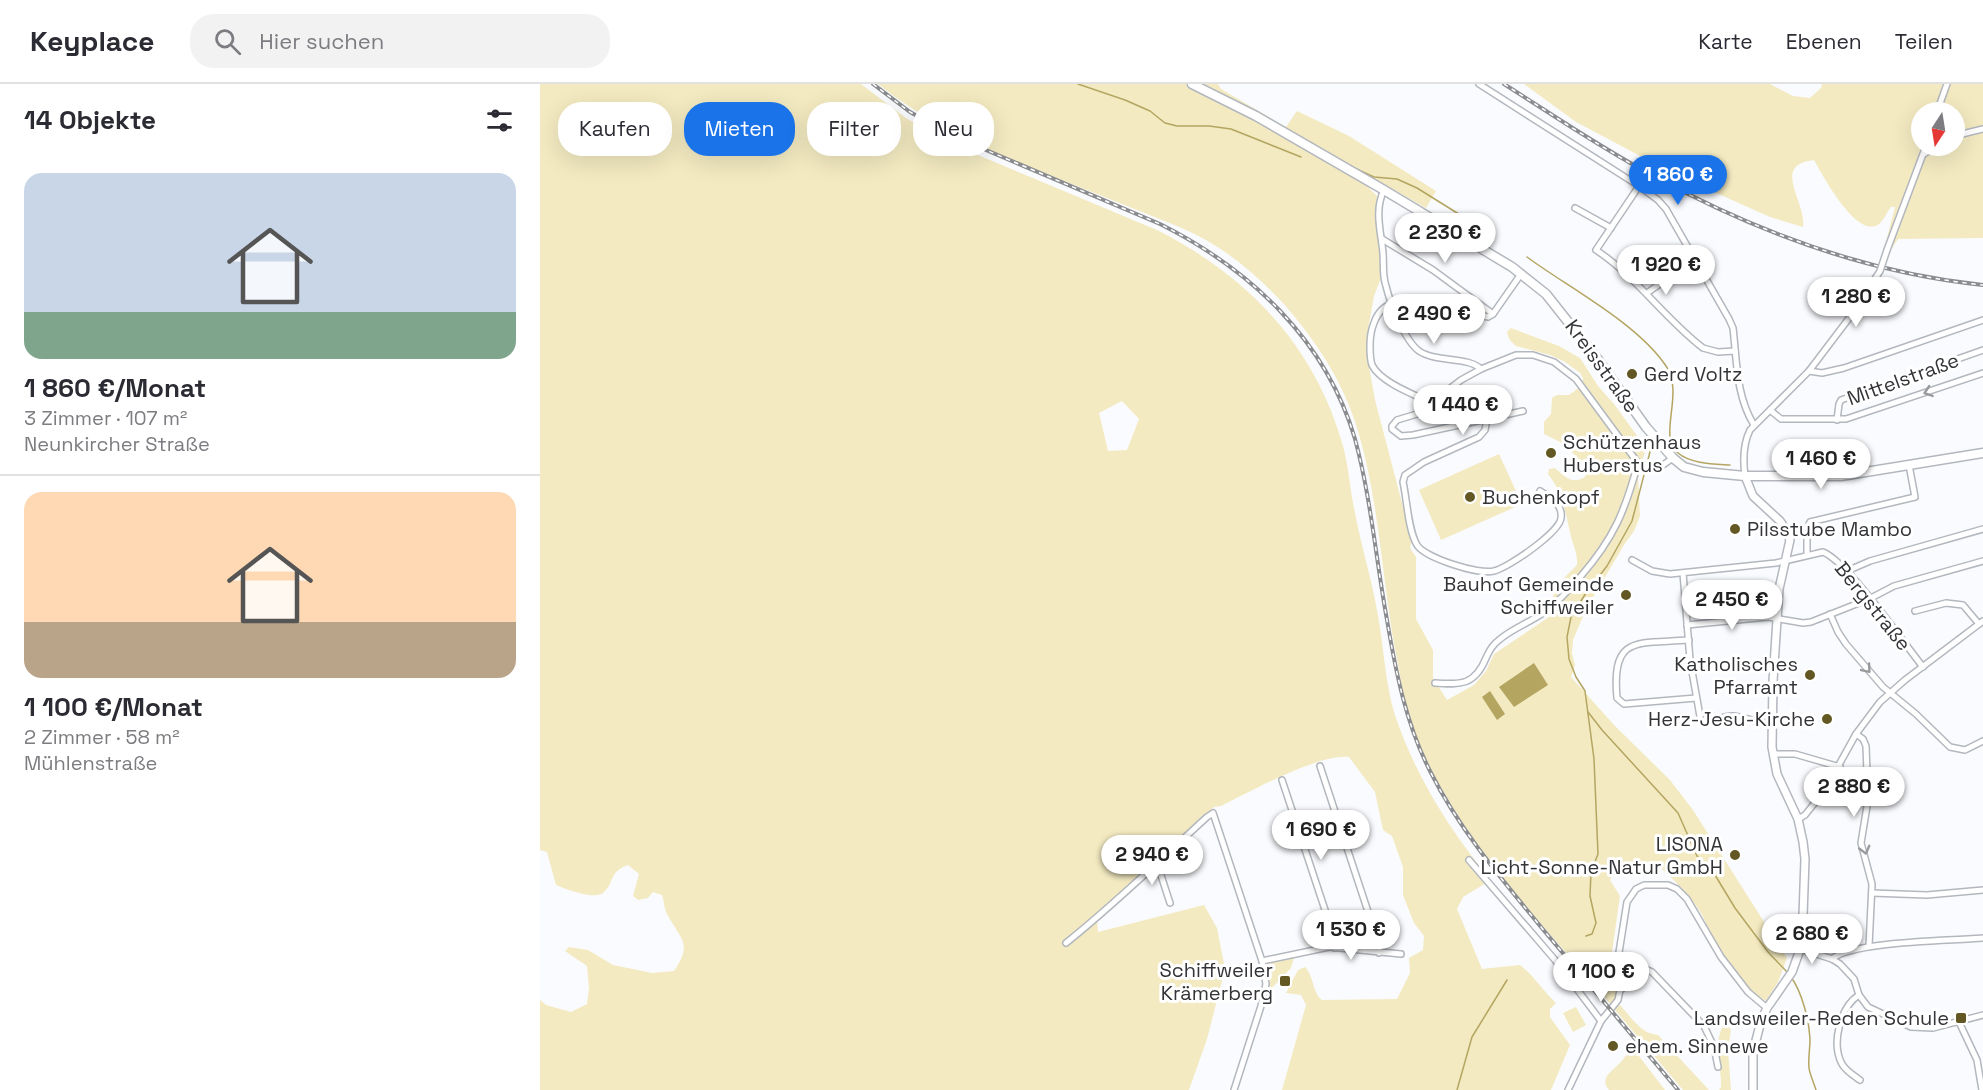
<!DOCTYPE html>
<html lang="de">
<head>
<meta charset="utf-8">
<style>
	:root { --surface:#fff; --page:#f2f2f3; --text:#2b2b33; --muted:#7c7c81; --line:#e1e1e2; --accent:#1a73e8 }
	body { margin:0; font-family:"Space Grotesk",sans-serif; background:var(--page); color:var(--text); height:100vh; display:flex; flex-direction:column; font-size:22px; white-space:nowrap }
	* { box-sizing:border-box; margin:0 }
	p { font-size:20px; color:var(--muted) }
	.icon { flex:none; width:33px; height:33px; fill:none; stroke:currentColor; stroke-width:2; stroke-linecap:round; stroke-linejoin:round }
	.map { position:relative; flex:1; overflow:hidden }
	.drawer { display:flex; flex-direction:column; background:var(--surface); width:540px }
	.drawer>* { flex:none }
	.guide { position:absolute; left:18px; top:18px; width:570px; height:54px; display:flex; gap:12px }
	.needle { width:39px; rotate:192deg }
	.buttons { position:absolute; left:1371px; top:18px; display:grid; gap:12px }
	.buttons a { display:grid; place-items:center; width:54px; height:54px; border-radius:50%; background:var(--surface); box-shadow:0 6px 24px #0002; font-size:30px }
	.price { position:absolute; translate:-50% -51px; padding:0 14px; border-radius:21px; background:#fff; color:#222; font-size:20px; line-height:39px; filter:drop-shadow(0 2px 3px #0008) }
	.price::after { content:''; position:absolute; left:50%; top:36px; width:18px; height:14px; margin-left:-9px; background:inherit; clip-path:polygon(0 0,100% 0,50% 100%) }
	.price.active { background:var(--accent); color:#fff }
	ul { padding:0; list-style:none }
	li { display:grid; align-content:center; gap:12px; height:318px; padding:0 24px }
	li+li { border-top:2px solid var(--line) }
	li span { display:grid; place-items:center; height:186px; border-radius:18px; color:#555 }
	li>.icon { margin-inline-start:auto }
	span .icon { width:108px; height:108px; fill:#fffc; stroke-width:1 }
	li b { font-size:26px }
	h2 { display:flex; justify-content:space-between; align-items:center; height:72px; padding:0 24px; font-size:26px }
	.pill { padding:0 21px; border-radius:24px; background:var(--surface); box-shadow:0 6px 24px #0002; font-size:21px; line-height:54px }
	.pill.active { background:var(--accent); color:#fff }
	header { display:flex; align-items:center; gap:36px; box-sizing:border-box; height:84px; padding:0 30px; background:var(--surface); border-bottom:2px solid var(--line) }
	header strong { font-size:28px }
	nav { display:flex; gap:33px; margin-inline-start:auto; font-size:21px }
	.search { width:420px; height:54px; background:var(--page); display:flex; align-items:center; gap:15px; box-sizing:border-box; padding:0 21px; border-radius:24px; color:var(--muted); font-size:22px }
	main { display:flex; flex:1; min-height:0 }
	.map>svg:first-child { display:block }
	.green { fill:#f3eac1; fill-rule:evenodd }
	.water { fill:#b4a561 }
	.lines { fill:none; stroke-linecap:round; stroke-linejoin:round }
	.stream { stroke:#b4a561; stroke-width:1.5 }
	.minor-casing { stroke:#b3b7be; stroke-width:8 }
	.tertiary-casing { stroke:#b3b7be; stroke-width:10 }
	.secondary-casing { stroke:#b3b7be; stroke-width:11 }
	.minor { stroke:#fff; stroke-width:5 }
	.tertiary { stroke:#fff; stroke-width:7 }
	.secondary { stroke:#fff; stroke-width:8 }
	.rail-casing { stroke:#8b8c8f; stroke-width:4 }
	.rail { stroke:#fff; stroke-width:1.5; stroke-dasharray:4.5; stroke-linecap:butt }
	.minor-bridge-casing { stroke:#b3b7be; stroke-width:8; stroke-linecap:butt }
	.minor-bridge { stroke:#fff; stroke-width:5 }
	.oneway { stroke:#999a9b }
	.poi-dot { fill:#635824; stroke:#fff; stroke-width:2 }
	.labels { text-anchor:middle; stroke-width:6; stroke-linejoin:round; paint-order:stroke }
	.street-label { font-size:20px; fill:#333437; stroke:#fff }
	.poi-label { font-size:20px; fill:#333437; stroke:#fff; text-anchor:end }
</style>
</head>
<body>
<header>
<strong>Keyplace</strong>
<div class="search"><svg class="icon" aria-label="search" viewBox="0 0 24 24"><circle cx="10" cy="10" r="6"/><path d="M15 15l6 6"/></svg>Hier suchen</div>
<nav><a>Karte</a><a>Ebenen</a><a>Teilen</a></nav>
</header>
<main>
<section class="drawer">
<h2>14 Objekte<svg class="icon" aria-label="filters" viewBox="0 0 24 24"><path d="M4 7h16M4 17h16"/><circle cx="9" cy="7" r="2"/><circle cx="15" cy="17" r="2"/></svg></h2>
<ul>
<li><span style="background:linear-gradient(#c9d6e8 75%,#7fa58c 0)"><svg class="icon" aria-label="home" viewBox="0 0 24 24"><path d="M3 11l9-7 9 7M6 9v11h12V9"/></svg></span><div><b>1 860 €/Monat</b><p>3 Zimmer · 107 m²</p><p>Neunkircher Straße</p></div></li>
<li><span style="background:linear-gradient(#ffd9b3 70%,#b9a48a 0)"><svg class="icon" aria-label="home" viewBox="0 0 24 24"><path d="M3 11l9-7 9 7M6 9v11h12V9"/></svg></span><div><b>1 100 €/Monat</b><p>2 Zimmer · 58 m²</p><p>Mühlenstraße</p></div></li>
</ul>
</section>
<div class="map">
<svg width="1443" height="1006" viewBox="0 0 1443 1006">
	<rect width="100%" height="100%" fill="#fafbfe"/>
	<!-- green -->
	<g class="green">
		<path d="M0,0H321L366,34L409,59L617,146C708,192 775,262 803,362C809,384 810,406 815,429C821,461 831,493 837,526C844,561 845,603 857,637C877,694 912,750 951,796L923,813L917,825L942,885L980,881C994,892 1003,907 1016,919L1010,925V933L1030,961L1011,1006H742L766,921L761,911L746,909L758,886L765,883C774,892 772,908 782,916L857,915L870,889L869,874L883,866L884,852L874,839L863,811V783L852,752L843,746L835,708L809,673C779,669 710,708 681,722L674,723L557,833L558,848L664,821L677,844L685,885L667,955L649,1006H0V916L6,921L31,928L47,920L49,904L47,882L25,867L29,863L48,866L73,881L112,889L134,887C153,859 141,856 127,830C124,824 124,817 122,811L113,808L108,814L98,816L93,812L99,790L88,781C68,788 75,799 63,809C54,816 25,805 16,801L7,768L0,766ZM582,317L599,335L587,366L568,367L559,329Z"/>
		<path d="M338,0H678L681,5L746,43L757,27L809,52L896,107L886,124L833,94L828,103L837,112L835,130L840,165L841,194L834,212L827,251L828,276L835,316L872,457L870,464L876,473V535L893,566V594L907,616L934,601L946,587L954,570L1012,531L1011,516L1020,498L1037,481C1038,468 1032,460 1030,448C1025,427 1022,407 1008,390L1009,385L1015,384C1025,393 1032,401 1045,393L1047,384L1024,360L1004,350V338L1011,330L1012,314L1017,311H1029L1041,302L1043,294L1040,289L1025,278L1010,271L976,262L969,255L967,248L971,244L1019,262L1040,274L1058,302L1074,320L1106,364L1098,391L1100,432L1094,447L1084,461L1046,525L1033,556L1032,569L1035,581L1031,593L1075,642L1130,696L1153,726L1247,874L1238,898L1226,917C1207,906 1187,882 1176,863C1170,852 1167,839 1161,829C1149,809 1131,793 1114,778C1095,780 1080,777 1070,796L1080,812L1072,868L1076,908L1075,915L1071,921C999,835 905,741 869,633C862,612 860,587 855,565C841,488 838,401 812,329C797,288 770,249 741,217C715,189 682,162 646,146C626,137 606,130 587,122C502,87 411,58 338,0Z"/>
		<path d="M984,0H1230L1253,12L1270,14L1281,4L1282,0H1443V154L1358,155L1350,167L1344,165L1355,123H1351C1346,129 1343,139 1336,142C1314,150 1283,92 1274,76C1230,81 1267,118 1263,143L1230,133L1136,91L1036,38ZM1382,28H1414V62H1382Z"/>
		<path d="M959,370L982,420L901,456L879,406Z"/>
		<path d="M754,874L751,884L732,904H730L728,880Z"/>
		<path d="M1080,921C1091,933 1101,950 1118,951L1169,1006H1143L1075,926L1077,922Z"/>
		<path d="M1036,923L1046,941L1033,948L1023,929Z"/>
		<path d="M1183,942H1188L1191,946L1188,966L1191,1006H1179L1181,1004C1182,983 1173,960 1183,942Z"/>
		<path d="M1092,963L1125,1006H1069C1059,994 1072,987 1080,979C1085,974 1088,968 1092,963Z"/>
	</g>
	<!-- water -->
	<g class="water">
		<path d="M994,579L1008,601L974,623L959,603Z"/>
		<path d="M950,607L965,630L957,636L942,613Z"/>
	</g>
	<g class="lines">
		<!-- stream -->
		<g class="stream">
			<path d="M538,0L585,16L610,27L625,39L637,42H669L691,45L761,73"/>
			<path d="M810,82L834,93L857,95L877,104L930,137"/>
			<path d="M987,173C1029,204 1097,239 1126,282C1145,310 1117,351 1138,369C1151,380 1174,380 1190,381"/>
			<path d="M1048,628L1062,646L1138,729L1157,772L1175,791L1195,824L1228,868L1248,889"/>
			<path d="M1046,852L1052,850L1056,839L1050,812L1051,788L1058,770L1054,675L1045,607L1036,593L1029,575L1027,553L1031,533L1046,509L1067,482L1092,437L1111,364"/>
			<path d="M1251,893C1262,908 1269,936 1270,955C1270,965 1268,974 1269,984C1270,991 1274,999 1276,1006"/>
			<path d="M917,1006L932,953L967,896"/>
		</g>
		<!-- minor casing -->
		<g class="minor-casing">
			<g id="minor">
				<path d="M939,0L1099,102L1118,116L1126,125L1189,235L1193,244C1197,278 1196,312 1214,341"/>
				<path d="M1397,28L1407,0"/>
				<path d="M1414,52L1443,45"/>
				<path d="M1384,70L1396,62"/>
				<path d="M1099,102L1056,166C1097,193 1124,234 1163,264L1178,268L1195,267"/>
				<path d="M844,106C834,126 841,148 843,169C844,180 842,191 846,202C850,219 865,257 879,267C897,279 927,272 941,285"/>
				<path d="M1035,124L1071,144"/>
				<path d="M842,155L893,186L953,230"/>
				<path d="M1347,166L1386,62"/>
				<path d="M1107,209L1155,175"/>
				<path d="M1269,287L1282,289L1304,284L1443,236"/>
				<path d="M892,319C875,311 840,298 832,281C830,275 830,268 830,262C830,254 831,246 834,239C838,227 846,220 858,218L948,233L953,230L981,190"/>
				<path d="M1230,326L1241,335H1306L1443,289"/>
				<path d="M983,327L873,351L861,352L852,345V342L857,336L877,330L921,296L941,285L976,271H993L1014,278L1036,295L1098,379L1120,383L1133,374"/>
				<path d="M947,335L945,346L939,353L884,378L865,391L863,398C867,415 868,446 877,461C885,474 939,491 954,487C968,484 1020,448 1021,434C1023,420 1010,413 1000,407"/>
				<path d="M1297,336L1299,320L1301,316L1443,266"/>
				<path d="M1205,392C1203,377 1203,360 1210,346L1269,287L1313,229L1340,187"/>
				<path d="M1267,470V445L1270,438L1375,413L1369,381"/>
				<path d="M1092,476L1112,487L1130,490L1236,479L1283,468C1308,478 1363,558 1383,583"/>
				<path d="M1307,487L1330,477L1443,445"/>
				<path d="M1143,489L1150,576L1161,638C1172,639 1182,631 1194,632C1207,634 1219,639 1232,640"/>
				<path d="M1375,527L1406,519L1423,521L1439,540"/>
				<path d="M1290,530L1298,548L1306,560L1343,603L1376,630L1410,663L1425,666L1443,657"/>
				<path d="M1147,541L1228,533L1263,539L1271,538L1329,515L1354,502L1443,477"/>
				<path d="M1149,556C1098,560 1071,550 1077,614L1084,620L1156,614"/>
				<path d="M895,599C921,601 935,601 946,574C949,567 952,561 959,556C973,544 991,538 1006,527C1019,517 1030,505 1041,492C1074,454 1085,427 1098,379"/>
				<path d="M1316,650L1323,655L1326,662L1328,716L1321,759L1332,800L1329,862"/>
				<path d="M1233,670H1255L1300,683"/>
				<path d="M780,682L838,858L839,869"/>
				<path d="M742,696L792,847L795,864"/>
				<path d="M1258,735L1265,731L1285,706L1316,650L1340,618L1365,596L1443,537"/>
				<path d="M929,776L1015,876L1061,937"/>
				<path d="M617,779L630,819"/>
				<path d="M1332,809L1387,811L1443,806"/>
				<path d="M526,859C575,820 620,776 667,733L673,729L722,877L726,900L721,922L694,1006"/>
				<path d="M1261,865L1292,875L1300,880L1314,895L1319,911L1328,923L1371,943L1393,944L1443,931"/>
				<path d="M1292,875C1312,857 1411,857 1443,854"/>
				<path d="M722,877L789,863L861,870"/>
				<path d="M1080,906L1089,900L1100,885H1105L1112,888L1164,942L1174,963L1178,983"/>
				<path d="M1319,911C1300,923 1291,960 1302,980C1306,987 1313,991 1320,996"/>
				<path d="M1419,938L1437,976L1442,1006"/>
				<path d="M1028,1006L1061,937L1078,916L1080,906L1077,881L1087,818L1096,805L1104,801H1128L1137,805L1147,815L1181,873L1208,908L1227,924"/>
			</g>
		</g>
		<!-- tertiary casing -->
		<g class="tertiary-casing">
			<path id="tertiary" d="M1205,392L1213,412L1240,437L1246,446L1250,456L1239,505L1233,597L1232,663L1237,690L1258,735L1263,758L1265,775L1262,860L1252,888L1227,924L1221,937L1213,968V1006"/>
		</g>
		<!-- secondary casing -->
		<g class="secondary-casing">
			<path id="secondary" d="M652,0L716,32L844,106L972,183L1006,210L1059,277L1106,343L1133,374L1144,383L1163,388L1205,392H1301L1443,369"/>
		</g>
		<!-- minor -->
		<use href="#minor" class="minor"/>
		<!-- tertiary -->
		<use href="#tertiary" class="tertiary"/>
		<!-- secondary -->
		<use href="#secondary" class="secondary"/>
		<!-- rail casing -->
		<g class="rail-casing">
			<g id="rail">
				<path d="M333,0L370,28L413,52L620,140C710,185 786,256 815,355C831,414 836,476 847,536C856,589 866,640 890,687C920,747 964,798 1006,849C1050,901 1094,954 1138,1006"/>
				<path d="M964,0C1013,31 1061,64 1112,91C1214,147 1327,189 1443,201"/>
			</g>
		</g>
		<!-- rail -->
		<use href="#rail" class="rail"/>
		<!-- minor-bridge casing -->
		<g class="minor-bridge-casing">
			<path id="minor-bridge" d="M1340,187L1347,166"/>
		</g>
		<!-- minor-bridge -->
		<use href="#minor-bridge" class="minor-bridge"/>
	</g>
	<!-- one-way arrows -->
	<defs><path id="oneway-chevron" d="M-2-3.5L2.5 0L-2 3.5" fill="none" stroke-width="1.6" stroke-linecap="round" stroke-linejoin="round" transform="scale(1.5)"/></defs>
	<g class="oneway">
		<use href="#oneway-chevron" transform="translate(1388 308) rotate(161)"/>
		<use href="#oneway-chevron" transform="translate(1327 585) rotate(50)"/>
		<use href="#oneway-chevron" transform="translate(1325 766) rotate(75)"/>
	</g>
	<!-- markers -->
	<g class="poi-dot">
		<circle cx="1092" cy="290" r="6"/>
		<circle cx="1011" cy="369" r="6"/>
		<circle cx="930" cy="413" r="6"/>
		<circle cx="1195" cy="445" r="6"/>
		<circle cx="1086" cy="511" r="6"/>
		<circle cx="1270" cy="591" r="6"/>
		<circle cx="1287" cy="635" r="6"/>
		<circle cx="1195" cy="771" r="6"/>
		<rect x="739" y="891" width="12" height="12" rx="3"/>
		<rect x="1415" y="928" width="12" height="12" rx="3"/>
		<circle cx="1073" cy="962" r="6"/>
	</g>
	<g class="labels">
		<!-- street labels -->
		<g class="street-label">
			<text transform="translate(1062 282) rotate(54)" y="7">Kreisstraße</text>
			<text transform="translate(1363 295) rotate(-20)" y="7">Mittelstraße</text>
			<text transform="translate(1333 522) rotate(51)" y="7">Bergstraße</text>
		</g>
		<!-- poi labels -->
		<g class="poi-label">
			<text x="1104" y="297" text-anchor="start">Gerd Voltz</text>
			<text x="1023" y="365" text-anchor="start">Schützenhaus<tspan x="1023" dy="23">Huberstus</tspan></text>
			<text x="942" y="420" text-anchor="start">Buchenkopf</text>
			<text x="1207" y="452" text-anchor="start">Pilsstube Mambo</text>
			<text x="1074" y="507">Bauhof Gemeinde<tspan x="1074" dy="23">Schiffweiler</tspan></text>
			<text x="1258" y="587">Katholisches<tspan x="1258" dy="23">Pfarramt</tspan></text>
			<text x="1275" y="642">Herz-Jesu-Kirche</text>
			<text x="1183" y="767">LISONA<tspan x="1183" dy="23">Licht-Sonne-Natur GmbH</tspan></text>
			<text x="733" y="893">Schiffweiler<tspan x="733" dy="23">Krämerberg</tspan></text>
			<text x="1409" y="941">Landsweiler-Reden Schule</text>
			<text x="1085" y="969" text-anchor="start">ehem. Sinnewe</text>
		</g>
	</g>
</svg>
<div class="buttons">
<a><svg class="needle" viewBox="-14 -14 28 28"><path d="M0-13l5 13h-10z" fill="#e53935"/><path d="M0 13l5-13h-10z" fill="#7c7c81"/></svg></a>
</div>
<b class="price active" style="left:1138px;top:122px">1 860 €</b>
<b class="price" style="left:905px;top:180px">2 230 €</b>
<b class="price" style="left:1126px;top:212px">1 920 €</b>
<b class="price" style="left:1316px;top:244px">1 280 €</b>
<b class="price" style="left:894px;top:261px">2 490 €</b>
<b class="price" style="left:923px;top:352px">1 440 €</b>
<b class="price" style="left:1281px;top:406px">1 460 €</b>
<b class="price" style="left:1192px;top:547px">2 450 €</b>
<b class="price" style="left:1314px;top:734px">2 880 €</b>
<b class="price" style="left:781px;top:777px">1 690 €</b>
<b class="price" style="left:612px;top:802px">2 940 €</b>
<b class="price" style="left:811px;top:877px">1 530 €</b>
<b class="price" style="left:1272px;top:881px">2 680 €</b>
<b class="price" style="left:1061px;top:919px">1 100 €</b>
<div class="guide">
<a class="pill">Kaufen</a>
<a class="pill active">Mieten</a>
<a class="pill">Filter</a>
<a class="pill">Neu</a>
</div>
</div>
</main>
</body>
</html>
